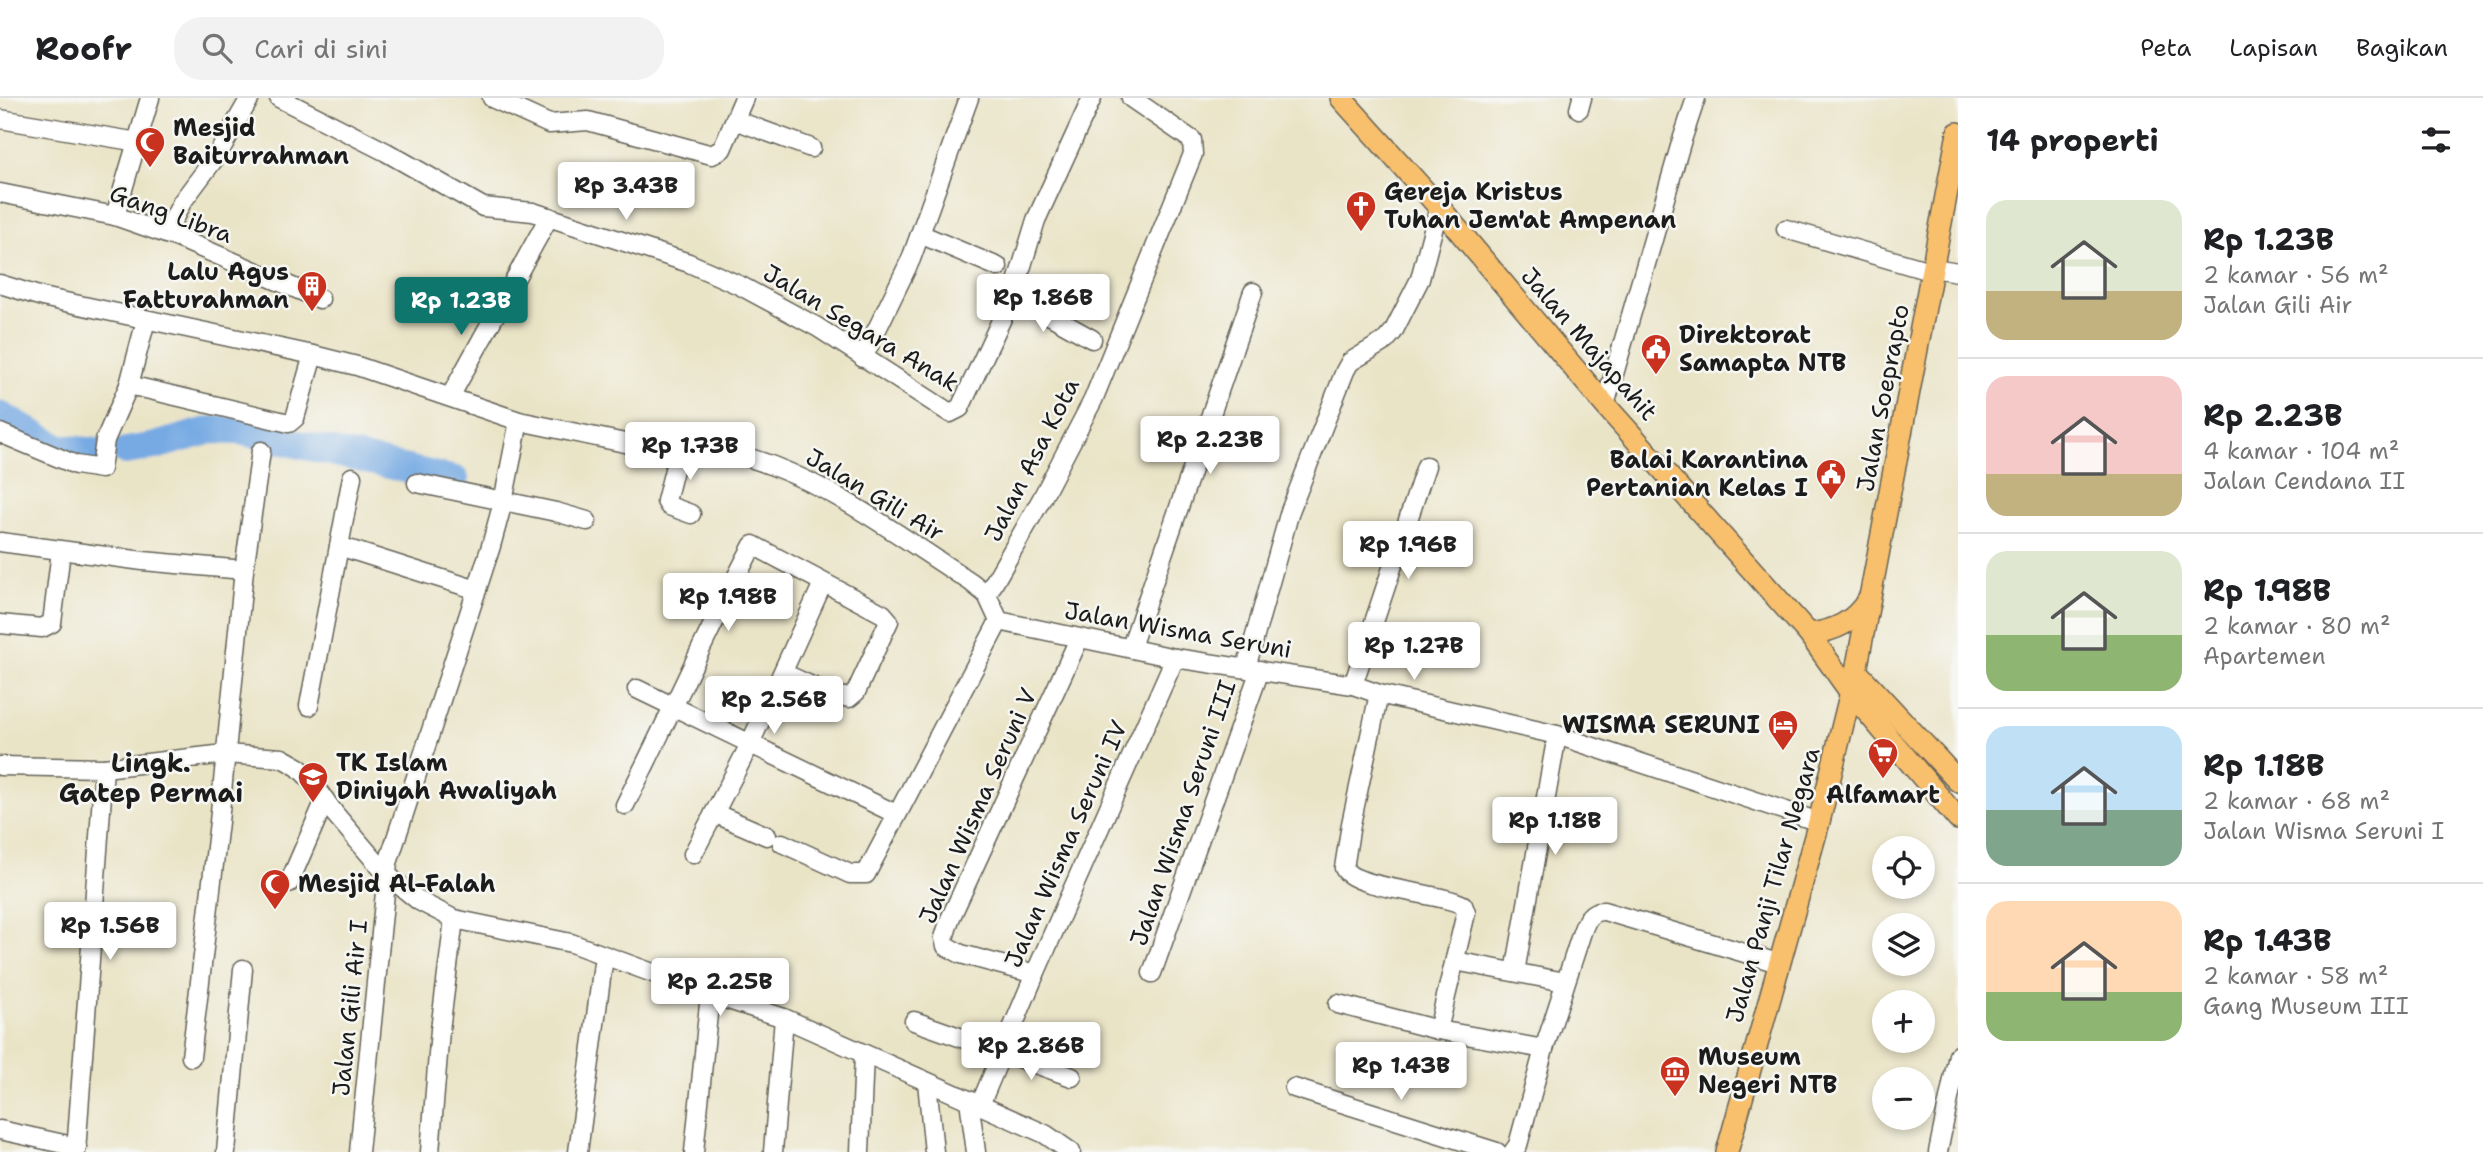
<!DOCTYPE html>
<html lang="id">
<head>
<meta charset="utf-8">
<style>
	:root { --surface:#fff; --page:#f2f2f2; --text:#202124; --muted:#757577; --line:#e0e0e0; --accent:#0f766e }
	body { margin:0; font-family:"Shantell Sans",sans-serif; background:var(--page); color:var(--text); height:100vh; display:flex; flex-direction:column; font-size:26px; white-space:nowrap }
	* { box-sizing:border-box; margin:0 }
	p { font-size:23px; color:var(--muted) }
	.icon { flex:none; width:38px; height:38px; fill:none; stroke:currentColor; stroke-width:2; stroke-linecap:round; stroke-linejoin:round }
	.map { position:relative; flex:1; overflow:hidden }
	.sheet { display:flex; flex-direction:column; background:var(--surface); width:525px }
	.sheet>* { flex:none }
	.tools { position:absolute; left:1872px; top:738px; display:grid; gap:14px }
	.tools a { display:grid; place-items:center; width:63px; height:63px; border-radius:50%; background:var(--surface); box-shadow:0 4px 10px #0003; font-size:35px }
	.price { position:absolute; translate:-50% -60px; padding:0 16px; border-radius:7px; background:#fff; color:#222; font-size:23px; line-height:46px; filter:drop-shadow(0 2px 4px #0008) }
	.price::after { content:''; position:absolute; left:50%; top:42px; width:21px; height:16px; margin-left:-10px; background:inherit; clip-path:polygon(0 0,100% 0,50% 100%) }
	.price.selected { background:var(--accent); color:#fff }
	ul { padding:0; list-style:none }
	li { display:flex; align-items:center; gap:21px; height:175px; padding:0 28px }
	li+li { border-top:2px solid var(--line) }
	li span { display:grid; place-items:center; flex:none; width:196px; height:140px; border-radius:21px; color:#555 }
	li>.icon { margin-inline-start:auto }
	span .icon { width:84px; height:84px; fill:#fffc; stroke-width:1 }
	li b { font-size:30px }
	h2 { display:flex; justify-content:space-between; align-items:center; height:84px; padding:0 28px; font-size:30px }
	header { display:flex; align-items:center; gap:42px; box-sizing:border-box; height:98px; padding:0 35px; background:var(--surface); border-bottom:2px solid var(--line) }
	header strong { font-size:33px }
	nav { display:flex; gap:38px; margin-inline-start:auto; font-size:24px }
	.search { width:490px; height:63px; background:var(--page); display:flex; align-items:center; gap:18px; box-sizing:border-box; padding:0 24px; border-radius:28px; color:var(--muted); font-size:26px }
	main { display:flex; flex:1; min-height:0 }
	.map>svg:first-child { display:block }
	.lines { fill:none; stroke-linecap:round; stroke-linejoin:round }
	.river { stroke:#77aae3; stroke-width:28 }
	.minor-casing { stroke:#646258; stroke-width:21 }
	.major-casing { stroke:#646258; stroke-width:24 }
	.minor { stroke:#fff; stroke-width:18 }
	.major { stroke:#f8bf6c; stroke-width:21 }
	.labels { text-anchor:middle; stroke-width:5; stroke-linejoin:round; paint-order:stroke }
	.poi-label { font-size:24px; font-weight:bold; fill:#1c1c1c; stroke:#f6f6f2; text-anchor:start }
	.street-label { font-size:24px; fill:#1c1c1c; stroke:#f6f6f2 }
	.neighbourhood-label { font-size:26px; font-weight:bold; fill:#1c1c1c; stroke:#f6f6f2 }
</style>
</head>
<body>
<header>
<strong>Roofr</strong>
<div class="search"><svg class="icon" aria-label="search" viewBox="0 0 24 24"><circle cx="10" cy="10" r="6"/><path d="M15 15l6 6"/></svg>Cari di sini</div>
<nav><a>Peta</a><a>Lapisan</a><a>Bagikan</a></nav>
</header>
<main>
<div class="map">
<svg width="1958" height="1054" viewBox="0 0 1958 1054">
	<rect width="100%" height="100%" fill="#f6f6f2"/>
	<filter id="ink" filterUnits="userSpaceOnUse"><feTurbulence type="fractalNoise" baseFrequency=".0143" numOctaves="2"/><feDisplacementMap in="SourceGraphic" scale="14" xChannelSelector="R" yChannelSelector="G"/><feConvolveMatrix kernelMatrix="1 2 1 2 8 2 1 2 1" color-interpolation-filters="sRGB"/></filter>
	<filter id="wash" filterUnits="userSpaceOnUse"><feTurbulence type="fractalNoise" baseFrequency=".00686" numOctaves="4" result="noise"/><feDisplacementMap in="SourceGraphic" scale="28" xChannelSelector="R" yChannelSelector="G"/><feGaussianBlur stdDeviation="1.57" result="paint"/><feColorMatrix in="noise" values="0 0 0 0 0 0 0 0 0 0 0 0 0 0 0 0 0 1.4 0 .05"/><feComposite in="paint" operator="in"/></filter>
	<g filter="url(#wash)">
		<rect width="100%" height="100%" fill="#eae4c7"/>
		<g class="lines">
			<!-- river -->
			<g class="river">
				<path d="M0,317L59,350L95,354"/>
				<path d="M126,353L155,348L211,332L240,333L455,382"/>
			</g>
		</g>
	</g>
	<g filter="url(#ink)">
		<g class="lines">
			<!-- minor casing -->
			<g class="minor-casing">
				<g id="minor">
					<path d="M279,0L386,54L483,109L533,114L689,165L741,188L817,229L950,315L960,310L1013,197L1036,122L1092,0"/>
					<path d="M492,0L549,26L588,23L712,57L722,51L744,0"/>
					<path d="M1579,11L1582,0"/>
					<path d="M0,21L138,44"/>
					<path d="M735,22L811,50"/>
					<path d="M0,95L115,118L178,140L320,201"/>
					<path d="M115,118L150,0"/>
					<path d="M1786,131L1933,174"/>
					<path d="M166,136L182,104L218,56L250,0"/>
					<path d="M920,136L998,169"/>
					<path d="M1933,170L1958,174"/>
					<path d="M0,186L42,199L313,257L357,268L519,323L678,356C694,343 709,349 728,354C818,375 894,435 971,484L987,497L999,523L1175,560L1353,587L1379,596L1557,637L1819,724"/>
					<path d="M1013,197L1092,241"/>
					<path d="M863,260L911,161L969,0"/>
					<path d="M129,287L289,325L295,320L313,257"/>
					<path d="M450,299L549,119"/>
					<path d="M1605,307L1681,45L1696,0"/>
					<path d="M0,335L76,367L101,371L105,342L129,287L146,222"/>
					<path d="M678,356L666,403L669,408L691,416"/>
					<path d="M417,385L556,414L587,423"/>
					<path d="M0,444L143,463L244,472"/>
					<path d="M339,448L477,492"/>
					<path d="M987,497L1041,402L1093,302L1193,56L1192,42L1131,0"/>
					<path d="M0,526L42,530L52,525L61,453"/>
					<path d="M1131,549L1253,194"/>
					<path d="M1246,570L1290,413L1345,273L1350,264L1385,243L1393,234L1420,181L1439,109"/>
					<path d="M1353,587L1426,368"/>
					<path d="M637,591L896,716"/>
					<path d="M1379,596L1351,726L1344,770C1353,791 1440,794 1463,807L1466,815L1438,932"/>
					<path d="M309,608L352,379"/>
					<path d="M0,668L104,670L225,656L282,660L298,669L308,679L335,716L387,777L419,803L454,821L571,845L710,896L784,920L1045,1036L1071,1054"/>
					<path d="M625,707C669,620 708,532 753,447L883,516L889,523L856,594L849,600L830,596L783,575"/>
					<path d="M714,715L767,738"/>
					<path d="M782,745L850,776H866L999,523"/>
					<path d="M693,756L749,648L823,485"/>
					<path d="M289,785L325,702"/>
					<path d="M1455,863L1565,884"/>
					<path d="M1515,874L1557,637"/>
					<path d="M1152,875L1260,572"/>
					<path d="M1035,876L961,856L946,848L944,840L950,821L1079,541"/>
					<path d="M1338,906L1438,932L1544,951"/>
					<path d="M914,923L1072,979"/>
					<path d="M191,959L219,724L244,472L261,353"/>
					<path d="M927,984L934,1054"/>
					<path d="M1294,990L1497,1054"/>
					<path d="M969,1002L976,1054"/>
					<path d="M980,1007L1035,876L1175,560"/>
					<path d="M0,1032L77,1049"/>
					<path d="M76,1054L104,670"/>
					<path d="M226,1054L243,871"/>
					<path d="M359,1054L388,765L491,448L503,404L519,323"/>
					<path d="M430,1054L440,932L454,821"/>
					<path d="M578,1054L604,858"/>
					<path d="M694,1054L710,896"/>
					<path d="M773,1054L784,920"/>
					<path d="M860,1054L864,956"/>
					<path d="M1513,1054L1518,1047L1544,951L1582,834C1586,823 1590,812 1604,813L1778,865"/>
					<path d="M1938,1054L1958,957"/>
				</g>
			</g>
			<!-- major casing -->
			<g class="major-casing">
				<g id="major">
					<path d="M1341,0L1439,109L1605,307L1809,536L1851,595L1958,721"/>
					<path d="M1809,536C1835,533 1855,524 1869,500"/>
					<path d="M1856,573L1958,683"/>
					<path d="M1727,1054L1819,724L1856,573L1958,35"/>
				</g>
			</g>
			<!-- minor -->
			<use href="#minor" class="minor"/>
			<!-- major -->
			<use href="#major" class="major"/>
		</g>
	</g>
	<!-- icons -->
	<defs>
		<g id="mosque-pin" transform="scale(1.575)"><path d="M0 17L-7.5 6A9.5 9.5 0 1 1 7.5 6Z" fill="#c8321e" stroke="#f6f6f2"/><path d="M3.5-4.9A6 6 0 1 0 3.5 4.9A5 5 0 1 1 3.5-4.9Z" fill="#fff"/></g>
		<g id="church-pin" transform="scale(1.575)"><path d="M0 17L-7.5 6A9.5 9.5 0 1 1 7.5 6Z" fill="#c8321e" stroke="#f6f6f2"/><path d="M-1.2-6h2.4v3.5h3.3v2.4h-3.3V6h-2.4V-.1h-3.3v-2.4h3.3Z" fill="#fff"/></g>
		<g id="building-pin" transform="scale(1.575)"><path d="M0 17L-7.5 6A9.5 9.5 0 1 1 7.5 6Z" fill="#c8321e" stroke="#f6f6f2"/><path d="M-4-6H4V6H1V3H-1V6H-4ZM-2.5-4.3h1.7v1.8h-1.7ZM.8-4.3h1.7v1.8H.8ZM-2.5-1h1.7V.8h-1.7ZM.8-1h1.7V.8H.8Z" fill="#fff"/></g>
		<g id="civic-pin" transform="scale(1.575)"><path d="M0 17L-7.5 6A9.5 9.5 0 1 1 7.5 6Z" fill="#c8321e" stroke="#f6f6f2"/><path d="M-.6-6.5H3V-4.5H.6V-3L4-1V1h2V6H-6V1h2V-1L-.6-3ZM-1.2 2.5V6h2.4V2.5Z" fill="#fff"/></g>
		<g id="hotel-pin" transform="scale(1.575)"><path d="M0 17L-7.5 6A9.5 9.5 0 1 1 7.5 6Z" fill="#c8321e" stroke="#f6f6f2"/><path d="M-6-4.5h1.5V1H6V5H4.5V3h-9V5H-6ZM-4 0a1.8 1.8 0 1 1 3.6 0ZM.5 0V-2.5h3Q6-2.5 6 0Z" fill="#fff"/></g>
		<g id="supermarket-pin" transform="scale(1.575)"><path d="M0 17L-7.5 6A9.5 9.5 0 1 1 7.5 6Z" fill="#c8321e" stroke="#f6f6f2"/><path d="M-6-5.5h2.5l.6 2H6L4.5 2H-2.5L-4.4-4H-6ZM-1.5 3.2a1.3 1.3 0 1 0 .1 0ZM3 3.2a1.3 1.3 0 1 0 .1 0Z" fill="#fff"/></g>
		<g id="school-pin" transform="scale(1.575)"><path d="M0 17L-7.5 6A9.5 9.5 0 1 1 7.5 6Z" fill="#c8321e" stroke="#f6f6f2"/><path d="M0-5L7-2L0 1L-7-2ZM-4 1L0 2.5L4 1V4Q0 6-4 4Z" fill="#fff"/></g>
		<g id="museum-pin" transform="scale(1.575)"><path d="M0 17L-7.5 6A9.5 9.5 0 1 1 7.5 6Z" fill="#c8321e" stroke="#f6f6f2"/><path d="M0-6L6-3V-2H-6V-3ZM-5-1h2V3h-2ZM-1-1h2V3h-2ZM3-1h2V3H3ZM-6 4H6V6H-6Z" fill="#fff"/></g>
	</defs>
	<g fill-rule="evenodd">
		<use href="#mosque-pin" x="150" y="44"/>
		<use href="#church-pin" x="1361" y="108"/>
		<use href="#building-pin" x="312" y="188"/>
		<use href="#civic-pin" x="1656" y="251"/>
		<use href="#civic-pin" x="1831" y="376"/>
		<use href="#hotel-pin" x="1783" y="627"/>
		<use href="#supermarket-pin" x="1883" y="655"/>
		<use href="#school-pin" x="313" y="679"/>
		<use href="#mosque-pin" x="275" y="786"/>
		<use href="#museum-pin" x="1675" y="973"/>
	</g>
	<g class="labels">
		<!-- poi labels -->
		<g class="poi-label">
			<text x="173" y="38">Mesjid<tspan x="173" dy="28">Baiturrahman</tspan></text>
			<text x="1384" y="102">Gereja Kristus<tspan x="1384" dy="28">Tuhan Jem'at Ampenan</tspan></text>
			<text x="289" y="182" text-anchor="end">Lalu Agus<tspan x="289" dy="28">Fatturahman</tspan></text>
			<text x="1679" y="245">Direktorat<tspan x="1679" dy="28">Samapta NTB</tspan></text>
			<text x="1808" y="370" text-anchor="end">Balai Karantina<tspan x="1808" dy="28">Pertanian Kelas I</tspan></text>
			<text x="1760" y="635" text-anchor="end">WISMA SERUNI</text>
			<text x="336" y="673">TK Islam<tspan x="336" dy="28">Diniyah Awaliyah</tspan></text>
			<text x="1883" y="705" text-anchor="middle">Alfamart</text>
			<text x="298" y="794">Mesjid Al-Falah</text>
			<text x="1698" y="967">Museum<tspan x="1698" dy="28">Negeri NTB</tspan></text>
		</g>
		<!-- street labels -->
		<g class="street-label">
			<text transform="translate(171 116) rotate(20)" y="8">Gang Libra</text>
			<text transform="translate(861 230) rotate(31)" y="8">Jalan Segara Anak</text>
			<text transform="translate(1589 246) rotate(49)" y="8">Jalan Majapahit</text>
			<text transform="translate(1883 300) rotate(-79)" y="8">Jalan Soeprapto</text>
			<text transform="translate(1032 362) rotate(-63)" y="8">Jalan Asa Kota</text>
			<text transform="translate(875 397) rotate(31)" y="8">Jalan Gili Air</text>
			<text transform="translate(1178 532) rotate(10)" y="8">Jalan Wisma Seruni</text>
			<text transform="translate(978 708) rotate(-66)" y="8">Jalan Wisma Seruni V</text>
			<text transform="translate(1183 715) rotate(-71)" y="8">Jalan Wisma Seruni III</text>
			<text transform="translate(1066 746) rotate(-66)" y="8">Jalan Wisma Seruni IV</text>
			<text transform="translate(1773 787) rotate(-74)" y="8">Jalan Panji Tilar Negara</text>
			<text transform="translate(350 910) rotate(-84)" y="8">Jalan Gili Air I</text>
		</g>
		<!-- neighbourhood labels -->
		<g class="neighbourhood-label">
			<text x="151" y="674">Lingk.<tspan x="151" dy="30">Gatep Permai</tspan></text>
		</g>
	</g>
</svg>
<div class="tools">
<a><svg class="icon" aria-label="locate" viewBox="0 0 24 24"><circle cx="12" cy="12" r="6"/><path d="M12 2v4M12 18v4M2 12h4M18 12h4"/></svg></a>
<a><svg class="icon" aria-label="layers" viewBox="0 0 24 24"><path d="M12 4l9 5-9 5-9-5zM3 14l9 5 9-5"/></svg></a>
<a>+</a>
<a>−</a>
</div>
<b class="price" style="left:626px;top:124px">Rp 3.43B</b>
<b class="price" style="left:1043px;top:236px">Rp 1.86B</b>
<b class="price selected" style="left:461px;top:239px">Rp 1.23B</b>
<b class="price" style="left:1210px;top:378px">Rp 2.23B</b>
<b class="price" style="left:690px;top:384px">Rp 1.73B</b>
<b class="price" style="left:1408px;top:483px">Rp 1.96B</b>
<b class="price" style="left:728px;top:535px">Rp 1.98B</b>
<b class="price" style="left:1414px;top:584px">Rp 1.27B</b>
<b class="price" style="left:774px;top:638px">Rp 2.56B</b>
<b class="price" style="left:1555px;top:759px">Rp 1.18B</b>
<b class="price" style="left:110px;top:864px">Rp 1.56B</b>
<b class="price" style="left:720px;top:920px">Rp 2.25B</b>
<b class="price" style="left:1031px;top:984px">Rp 2.86B</b>
<b class="price" style="left:1401px;top:1004px">Rp 1.43B</b>
</div>
<section class="sheet">
<h2>14 properti<svg class="icon" aria-label="filters" viewBox="0 0 24 24"><path d="M4 7h16M4 17h16"/><circle cx="9" cy="7" r="2"/><circle cx="15" cy="17" r="2"/></svg></h2>
<ul>
<li><span style="background:linear-gradient(#dfe7d0 65%,#c2b280 0)"><svg class="icon" aria-label="home" viewBox="0 0 24 24"><path d="M3 11l9-7 9 7M6 9v11h12V9"/></svg></span><div><b>Rp 1.23B</b><p>2 kamar · 56 m²</p><p>Jalan Gili Air</p></div></li>
<li><span style="background:linear-gradient(#f6c9c9 70%,#c2b280 0)"><svg class="icon" aria-label="home" viewBox="0 0 24 24"><path d="M3 11l9-7 9 7M6 9v11h12V9"/></svg></span><div><b>Rp 2.23B</b><p>4 kamar · 104 m²</p><p>Jalan Cendana II</p></div></li>
<li><span style="background:linear-gradient(#dfe7d0 60%,#8fb573 0)"><svg class="icon" aria-label="home" viewBox="0 0 24 24"><path d="M3 11l9-7 9 7M6 9v11h12V9"/></svg></span><div><b>Rp 1.98B</b><p>2 kamar · 80 m²</p><p>Apartemen</p></div></li>
<li><span style="background:linear-gradient(#bfe0f5 60%,#7fa58c 0)"><svg class="icon" aria-label="home" viewBox="0 0 24 24"><path d="M3 11l9-7 9 7M6 9v11h12V9"/></svg></span><div><b>Rp 1.18B</b><p>2 kamar · 68 m²</p><p>Jalan Wisma Seruni I</p></div></li>
<li><span style="background:linear-gradient(#ffd9b3 65%,#8fb573 0)"><svg class="icon" aria-label="home" viewBox="0 0 24 24"><path d="M3 11l9-7 9 7M6 9v11h12V9"/></svg></span><div><b>Rp 1.43B</b><p>2 kamar · 58 m²</p><p>Gang Museum III</p></div></li>
</ul>
</section>
</main>
</body>
</html>
